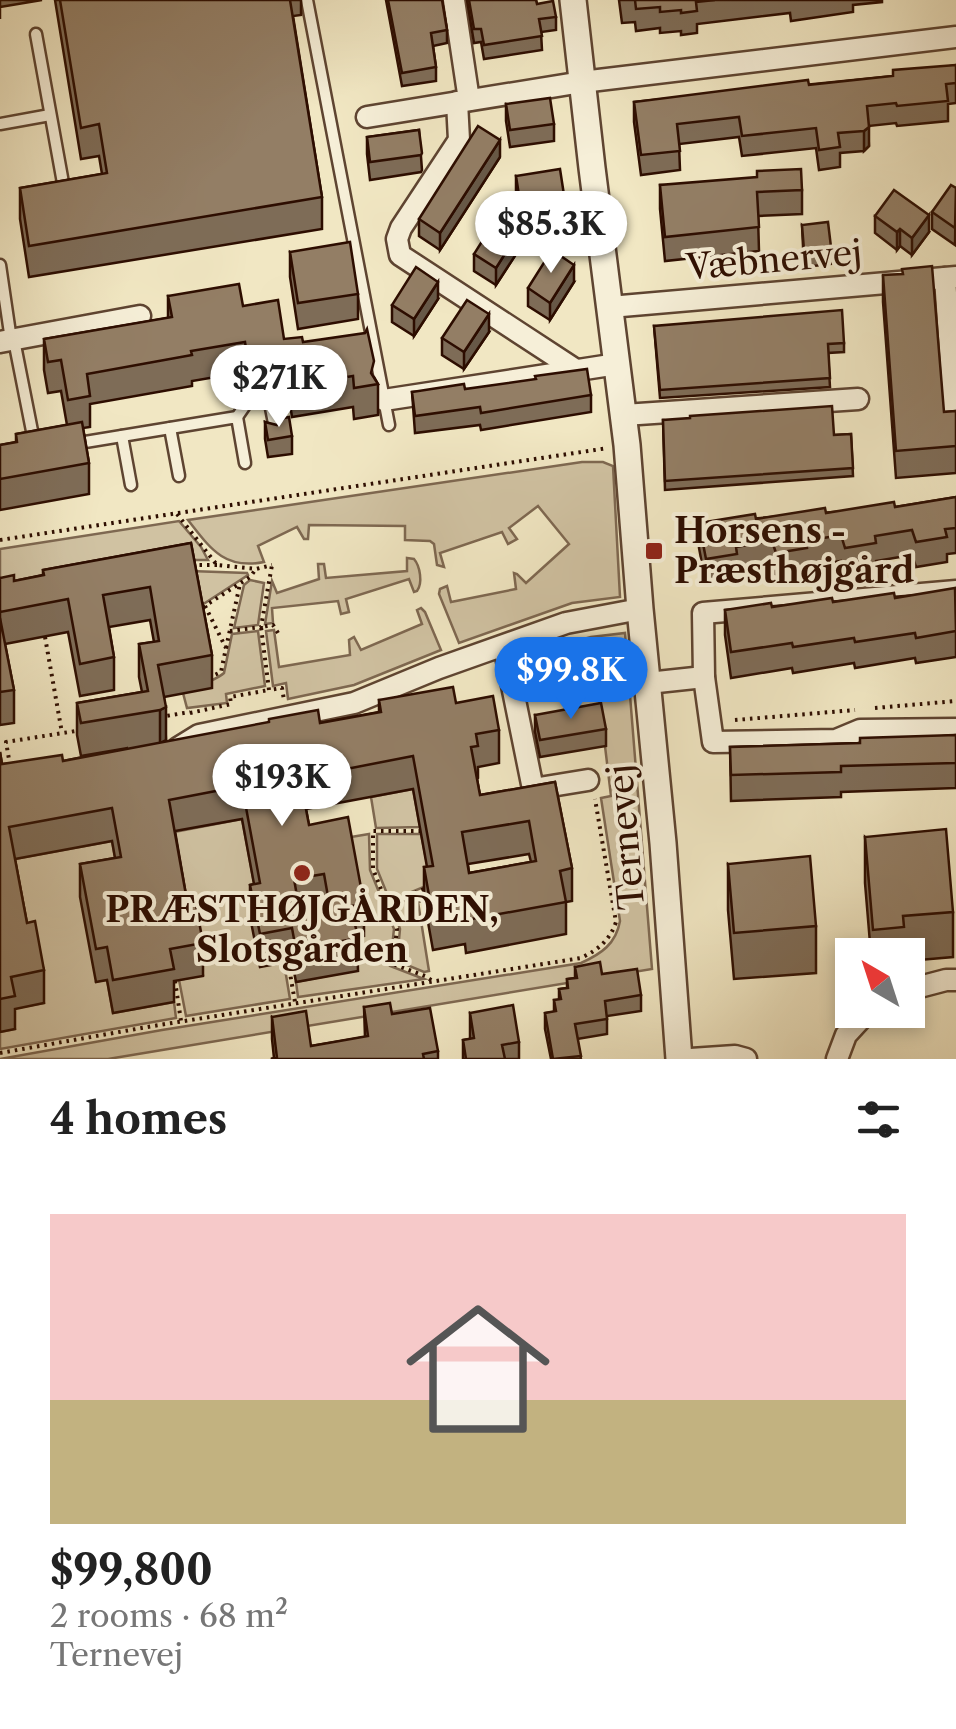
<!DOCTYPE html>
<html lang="en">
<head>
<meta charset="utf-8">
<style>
	:root { --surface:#fff; --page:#f6f6f6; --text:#222; --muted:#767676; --accent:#1a73e8 }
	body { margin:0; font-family:"Libre Caslon Text",serif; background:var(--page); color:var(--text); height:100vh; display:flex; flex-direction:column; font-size:38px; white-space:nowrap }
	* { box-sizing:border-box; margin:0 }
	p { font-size:32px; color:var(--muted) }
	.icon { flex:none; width:55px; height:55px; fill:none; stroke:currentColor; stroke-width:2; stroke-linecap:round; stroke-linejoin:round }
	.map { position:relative; height:1059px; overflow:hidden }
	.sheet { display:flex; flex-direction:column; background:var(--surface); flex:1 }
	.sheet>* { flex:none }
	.needle { width:65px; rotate:321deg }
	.fabs { position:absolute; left:835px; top:938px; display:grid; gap:20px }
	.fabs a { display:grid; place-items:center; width:90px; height:90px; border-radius:0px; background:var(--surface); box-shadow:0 5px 15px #0003; font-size:50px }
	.price { position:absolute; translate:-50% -85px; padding:0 22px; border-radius:35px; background:#fff; color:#222; font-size:32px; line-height:65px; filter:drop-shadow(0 2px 5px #0008) }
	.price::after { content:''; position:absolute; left:50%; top:60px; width:30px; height:22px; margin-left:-15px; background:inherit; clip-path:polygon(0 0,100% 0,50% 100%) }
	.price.selected { background:var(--accent); color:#fff }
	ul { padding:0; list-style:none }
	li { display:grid; align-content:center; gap:20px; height:530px; padding:0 50px }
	li span { display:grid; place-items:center; height:310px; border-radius:0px; color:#555 }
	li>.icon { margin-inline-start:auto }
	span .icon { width:180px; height:180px; fill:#fffc; stroke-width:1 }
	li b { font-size:42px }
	h2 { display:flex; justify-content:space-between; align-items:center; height:120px; padding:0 50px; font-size:42px }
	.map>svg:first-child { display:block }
	.green { fill:#d0c2a2; stroke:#7e6851; stroke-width:2.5 }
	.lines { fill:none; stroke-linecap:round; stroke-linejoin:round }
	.service-casing { stroke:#5e4431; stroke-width:15 }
	.minor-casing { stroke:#5e4431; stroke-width:25 }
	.tertiary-casing { stroke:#5e4431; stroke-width:30 }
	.path { stroke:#2d0d00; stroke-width:4; stroke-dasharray:2.5 5; stroke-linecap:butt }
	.service { stroke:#f6efd8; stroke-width:10 }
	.minor { stroke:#f6efd8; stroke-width:20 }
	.tertiary { stroke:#f6efd8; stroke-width:25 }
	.wall { fill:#7e6c57; stroke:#2d0d00; stroke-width:2.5; fill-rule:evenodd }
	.shaded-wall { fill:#675847; stroke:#2d0d00; stroke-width:2.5 }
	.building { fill:#937e65; stroke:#2d0d00; stroke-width:2.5; fill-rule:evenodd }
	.poi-dot { fill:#8f2418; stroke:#f6efd8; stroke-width:4 }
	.labels { text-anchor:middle; stroke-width:8; stroke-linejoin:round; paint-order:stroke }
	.street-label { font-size:35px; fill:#2d0d00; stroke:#f6efd8 }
	.poi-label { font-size:35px; font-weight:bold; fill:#2d0d00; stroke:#f6efd8; text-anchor:start }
</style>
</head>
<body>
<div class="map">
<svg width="956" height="1059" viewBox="0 0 956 1059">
	<rect width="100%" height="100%" fill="#f1e7c3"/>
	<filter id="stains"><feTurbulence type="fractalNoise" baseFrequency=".002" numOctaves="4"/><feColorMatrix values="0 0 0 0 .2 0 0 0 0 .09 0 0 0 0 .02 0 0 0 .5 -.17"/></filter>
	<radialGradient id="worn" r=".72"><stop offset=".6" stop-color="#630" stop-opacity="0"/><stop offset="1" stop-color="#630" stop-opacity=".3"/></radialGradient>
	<!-- green -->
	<g class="green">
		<path d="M582,462H603L613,466L620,597L572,603L459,643L439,594L440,589L447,586L451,602L516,589L514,573L517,574L526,583L569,544L538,506L509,528L517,539L508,544L502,532L440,553L444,567L437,565L434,544L430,541L405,540V526L309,525L308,539H304L297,527L258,546L264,562C224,570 210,548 188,520Z"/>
		<path d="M179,521L201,547L208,560H189L0,591V549Z"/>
		<path d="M407,558L414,559C420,566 423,583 417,591L414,592L409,579L346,599L349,612L341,614L338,601L272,608L273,623L265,624L272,581L277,593L319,579L318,564H324L326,578L407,571Z"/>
		<path d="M190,571L247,573L248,575L205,603L196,604Z"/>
		<path d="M250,580L264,583L258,625L234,628L244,585Z"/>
		<path d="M421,608L425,612L441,650L354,685L288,699L286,683L273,686L266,631L274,630L279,667L350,655L349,640L354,637L361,650L422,624L417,610Z"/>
		<path d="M258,631L265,686L226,694L227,703L187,708L183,693C195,687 215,681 224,673L232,634Z"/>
		<path d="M625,633L652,969L108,1059H0L162,1030L581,963C601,954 616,944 620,921L601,798L611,796L598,688L558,694L550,648L591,637Z"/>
		<path d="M413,789L420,827L376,828L371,797Z"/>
		<path d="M242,819L260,915L251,918L260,966L284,963L290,999L186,1016L179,980L203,975L169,833Z"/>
		<path d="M369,834L370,870L394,929L390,966L424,979L298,997L296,982L357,970L351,938L363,936L345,838Z"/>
		<path d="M377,834H421L431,884L390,901L377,869Z"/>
		<path d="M112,841L121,890L96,981L107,980L113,1013L174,1002L176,1018L0,1049V1032L15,1029L11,1009L44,1003L35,954L9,860Z"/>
		<path d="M432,889L433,898L418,902L429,971L424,972L397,961L400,929L392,906Z"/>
	</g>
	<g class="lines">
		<!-- service casing -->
		<g class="service-casing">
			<g id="service">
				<path d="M307,0L389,425"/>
				<path d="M36,34L65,194"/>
				<path d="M0,124L50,115"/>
				<path d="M0,265L11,340"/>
				<path d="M14,340L34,441"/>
				<path d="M237,417L248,401L269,398L276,433"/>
				<path d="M170,428L179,476"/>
				<path d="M122,436L131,485"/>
				<path d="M73,444L237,417L245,463"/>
			</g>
		</g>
		<!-- minor casing -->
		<g class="minor-casing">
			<g id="minor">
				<path d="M454,0L469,100"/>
				<path d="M457,102L459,140L401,228L397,239L400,255L576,370"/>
				<path d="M367,117L582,82L956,37"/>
				<path d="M945,278L955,424"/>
				<path d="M610,307L956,277"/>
				<path d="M0,342L140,316"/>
				<path d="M384,400L617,364"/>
				<path d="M624,415L858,399"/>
				<path d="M956,591L703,613L704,677L713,742L836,740L860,730L956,729"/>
				<path d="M504,646L533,789L588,780"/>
				<path d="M648,683L704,677"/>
				<path d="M178,748L199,735L354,703L439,668L566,623L640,609"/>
				<path d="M908,990L946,980H956"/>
				<path d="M691,1059L735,1056L746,1059"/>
				<path d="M837,1059L846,1035L869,1010"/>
			</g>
		</g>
		<!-- tertiary casing -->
		<g class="tertiary-casing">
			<path id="tertiary" d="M573,0L592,168L627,445L640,609L663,843L679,1059"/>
		</g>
		<!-- path -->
		<g class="path">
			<path d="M177,514L217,565L256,569L272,565"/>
			<path d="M0,540L608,448"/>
			<path d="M192,565H217"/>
			<path d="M205,606L226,648L221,672L210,677"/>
			<path d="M203,607L250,577L256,569"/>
			<path d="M230,631L261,627L272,565"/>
			<path d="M278,633L273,625L261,627L269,690L282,688L284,700"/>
			<path d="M45,637L62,733"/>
			<path d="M226,648L240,584"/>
			<path d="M875,708L956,701"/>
			<path d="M190,713L231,704L230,697L269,690"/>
			<path d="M160,717L190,712"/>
			<path d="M735,720L855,710"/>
			<path d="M10,765L6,742L82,730"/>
			<path d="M421,831H373V869L397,929L393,964L425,976L434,982"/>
			<path d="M387,905L424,889"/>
			<path d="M288,962L295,1002"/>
			<path d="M175,981L181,1021"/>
			<path d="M0,1053L153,1026L581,958C598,950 610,940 616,922L595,799"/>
		</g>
		<!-- service -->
		<use href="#service" class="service"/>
		<!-- minor -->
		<use href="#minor" class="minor"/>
		<!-- tertiary -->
		<use href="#tertiary" class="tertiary"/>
	</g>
	<!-- wall -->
	<g class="wall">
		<path d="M0,0H42L0,7V19Z"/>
		<path d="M55,0H301V15L293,16L322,197V229L29,277L20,219V188L102,174L99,156L81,159Z"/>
		<path d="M386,0H442L447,30V43L433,46L436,67V81L402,86Z"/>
		<path d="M467,0H536L537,4L556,17V30L541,32L542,50L484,59L481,42L474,43Z"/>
		<path d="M619,0H882V2L853,5V12L791,21L790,13L697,24V33L681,35V31L660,33V28L636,31L635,22L622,23Z"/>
		<path d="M956,65V103L948,104V121L897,126L896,123L868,126L869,146L864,151L840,153V167L819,170L816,148L742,156L739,137L679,144L680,170L641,175L634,122V102L893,76Z"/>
		<path d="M506,104L554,124V141L510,147L506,121Z"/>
		<path d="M419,130L422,170L421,172L370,180L367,154V137Z"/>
		<path d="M500,157L440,250L419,236V219Z"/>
		<path d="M516,176L564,195V213L520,219L516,193Z"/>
		<path d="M660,185L802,190V214L758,216L759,251L665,261L660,209Z"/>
		<path d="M956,188L955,245L932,229V212Z"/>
		<path d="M875,216L929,232L912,255L900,246L897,250L875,233Z"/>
		<path d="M802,225L831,247V264L804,267Z"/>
		<path d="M520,248L496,285L474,271V254Z"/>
		<path d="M290,252L358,294V319L298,329L290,277Z"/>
		<path d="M883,275L944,412L956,411V473L896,478L883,302Z"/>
		<path d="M574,282L550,320L528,306V288Z"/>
		<path d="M168,296L243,306L284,339L303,342L374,377L378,384V415L354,419L353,407L292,417L287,385L248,391L245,372L192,381V386L90,404V427L83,428L89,463V494L0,510V445L16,442V434L67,425L61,391L48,393L44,370V339L168,318Z"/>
		<path d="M438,299L414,336L392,322V305Z"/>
		<path d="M654,326L844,343V352L828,353L830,387L660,398Z"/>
		<path d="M489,332L464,369L442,355V338Z"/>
		<path d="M465,389L591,395V412L481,430L480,425L415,433L412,392Z"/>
		<path d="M663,420L834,435L851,434L853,476L665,490Z"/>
		<path d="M265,422L292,436V454L268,457L265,439Z"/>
		<path d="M956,497V553L947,554V562L916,567L912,555L876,561V568L845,573L841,561L807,566V574L776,579L772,566L737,572V580L706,585L699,548V523L895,507Z"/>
		<path d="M191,543L212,655V688L164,697L166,740L162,742L320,723L379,712V700L456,703L499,730V763L478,767V778L477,779L480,795L555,782L572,868V901L566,902V934L466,953L465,944L433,950L424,900V867H427L413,789L306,809L309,825L364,904V936L357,937L358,971L296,982L292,961L260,967L250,917V885L254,884L242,819L175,831L186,895L203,943V976L174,981V1002L113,1013L107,980L96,982L80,897V864L115,858L112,841L15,859L27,923L44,970V1003L15,1009V1029L0,1032V752L2,764L63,761L128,748L81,756L77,735V703L142,692L139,677V644L154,642L150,620L109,627L114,657V690L80,696L68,632L5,644L14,690V723L0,725V578L14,581L43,575V570ZM529,854L531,862L469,873L468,864ZM324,907V909L300,913V911Z"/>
		<path d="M956,592V657L916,663L915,658L855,668L854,663L793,673L792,668L731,678L725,635V610Z"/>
		<path d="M535,715L606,729V746L540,757L535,732Z"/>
		<path d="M956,735V788L841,792V797L731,801L730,747L860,743Z"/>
		<path d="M865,837L953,912V957L908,961V955H871L865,883Z"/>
		<path d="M728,864L816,926V973L734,979L728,910Z"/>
		<path d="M575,967L602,974L641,995V1011L607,1016V1034L577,1039L581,1059H551L545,1029V1013L554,1012V1000H559V989L567,988V979L575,978Z"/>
		<path d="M364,1007L392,1014L438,1051V1059H271L274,1058L272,1039V1017L311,1046L365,1037Z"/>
		<path d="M470,1013L519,1042V1059H463V1040L470,1039Z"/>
	</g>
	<!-- shaded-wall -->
	<g class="shaded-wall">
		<path d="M869,127V146L864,151V131Z"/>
		<path d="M500,140V157L440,250V233Z"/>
		<path d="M929,215V232L912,255V238Z"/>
		<path d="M900,229V246L897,250V232Z"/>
		<path d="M520,230V248L496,285V268Z"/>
		<path d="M574,265V282L550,320V303Z"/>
		<path d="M438,282V299L414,336V319Z"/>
		<path d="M489,314V332L464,369V352Z"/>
		<path d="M166,707V740L160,743V710Z"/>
	</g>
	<!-- building -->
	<g class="building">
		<path d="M60,0H290L322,197L29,246L20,188L107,173L99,124L81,128Z"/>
		<path d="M388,0H442L447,30L431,33L436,67L402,73Z"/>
		<path d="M469,0H536L537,4L553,1L556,17L539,19L542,36L484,45L481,29H474Z"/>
		<path d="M635,0H715L696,2L697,11L681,13V10L660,12V7L636,9Z"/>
		<path d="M956,65V83L946,84L948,101L897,106L896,103L867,106L869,127L864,131L838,133L840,147L819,150L816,128L742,136L739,117L677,124L680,151L641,155L634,102L808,80L809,85L893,76V70Z"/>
		<path d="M550,98L554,124L510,130L506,104Z"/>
		<path d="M478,126L500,140L440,233L419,219Z"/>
		<path d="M419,130L422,153L421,155L370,162L367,137Z"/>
		<path d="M560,169L564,195L520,202L516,176Z"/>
		<path d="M801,169L802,190L757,192L759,227L665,237L660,185L757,177V171Z"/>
		<path d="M951,185L956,188L955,228L932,212Z"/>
		<path d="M894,190L929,215L912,238L900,229L897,232L875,216Z"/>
		<path d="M498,216L520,230L496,268L474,254Z"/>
		<path d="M828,222L831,247L804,250L802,225Z"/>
		<path d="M350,242L358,294L298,303L290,252Z"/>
		<path d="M552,250L574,265L550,303L528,288Z"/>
		<path d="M932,266L944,412L956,411V446L896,451L883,275L903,274L902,269Z"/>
		<path d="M416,267L438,282L414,319L392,305Z"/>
		<path d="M239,284L243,306L278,300L284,339L302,337L303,342L365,333L367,329L374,361L371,373L378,384L354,388L353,376L292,386L287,354L248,361L245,342L191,351L192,355L87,374L90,396L68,400L61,360L48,362L44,339L172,317L168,296Z"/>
		<path d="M467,300L489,314L464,352L442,338Z"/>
		<path d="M842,310L844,343L828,344L830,378L660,390L654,326Z"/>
		<path d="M587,369L591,395L481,413L480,407L415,416L412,392L464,384L465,389L536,379L535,376Z"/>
		<path d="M832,406L834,435L851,434L853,468L665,481L663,420L690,418V416Z"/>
		<path d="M289,417L292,436L268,440L265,422L277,425L284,418Z"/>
		<path d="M82,422L89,463L0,479V445L17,442L16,434Z"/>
		<path d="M956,497V528L945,529L947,537L916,542L912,530L875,536L876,543L845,548L841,535L806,541L807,548L776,553L772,541L736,547L737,554L706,559L699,523L755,514L756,519L825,508L826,513L894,502L895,507Z"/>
		<path d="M191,543L212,655L158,665L166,707L160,710L81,723L77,703L148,691L139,644L159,641L150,587L103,595L114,657L80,664L68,599L0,612V578L14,575V581L44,575L43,570Z"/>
		<path d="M955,588L956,631L916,638L915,633L855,642L854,638L793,647L792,643L731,652L725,610L771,603L772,607L832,598L833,602L894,593L895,598Z"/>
		<path d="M0,618L14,690L0,692Z"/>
		<path d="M453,687L456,703L493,696L499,730L476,734L478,746L471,747L480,795L555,782L572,868L560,871L566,902L466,920L465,912L433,918L424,867L433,866L413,756L300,778L309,825L348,817L364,904L351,906L358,938L296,950L292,928L260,934L250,885L260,883L242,786L169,800L186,895L194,894L203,943L170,949L174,969L113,980L107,947L96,949L80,864L121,857L112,808L9,827L27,923L35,921L44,970L11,977L15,996L0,999V752L2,764L62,755L63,761L269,722V719L318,710L320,723L381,712L379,700ZM529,821L536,861L469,873L462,832ZM324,874L330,908L300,913L294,879Z"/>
		<path d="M601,703L606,729L540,740L535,715Z"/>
		<path d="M956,735V763L841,766V772L731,775L730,747L860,743V738Z"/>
		<path d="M946,829L953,912L903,916L904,927L873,930L865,837Z"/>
		<path d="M810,856L816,926L734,933L728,864Z"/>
		<path d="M600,962L602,974L637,969L641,995L605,1001L607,1019L575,1024L581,1056L553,1059L545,1013L556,1011L554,1000L561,999L559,989L568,988L567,979L577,978L575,967Z"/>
		<path d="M390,1003L392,1014L430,1008L438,1051L423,1054L424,1059H271L277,1058L272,1017L306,1011L311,1046L368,1036L364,1007Z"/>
		<path d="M513,1005L519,1042L502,1045L505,1059H466L463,1040L474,1038L470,1013Z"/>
	</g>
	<!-- markers -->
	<g class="poi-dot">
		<rect x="644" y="541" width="20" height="20" rx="5"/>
		<circle cx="302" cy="873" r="10"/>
	</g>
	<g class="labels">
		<!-- street labels -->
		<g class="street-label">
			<text transform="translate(774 260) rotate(-5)" y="12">Væbnervej</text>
			<text transform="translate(626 837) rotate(-95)" y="12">Ternevej</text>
		</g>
		<!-- poi labels -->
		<g class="poi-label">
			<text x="674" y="543">Horsens -<tspan x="674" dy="40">Præsthøjgård</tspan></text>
			<text x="302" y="922" text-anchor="middle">PRÆSTHØJGÅRDEN,<tspan x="302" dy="40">Slotsgården</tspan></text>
		</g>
	</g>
	<rect width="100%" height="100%" filter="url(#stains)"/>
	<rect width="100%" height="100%" fill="url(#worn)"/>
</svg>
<div class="fabs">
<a><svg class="needle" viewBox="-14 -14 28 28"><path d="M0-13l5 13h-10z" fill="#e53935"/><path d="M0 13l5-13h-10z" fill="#767676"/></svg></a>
</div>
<b class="price" style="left:551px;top:276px">$85.3K</b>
<b class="price" style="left:279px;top:430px">$271K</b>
<b class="price selected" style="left:571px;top:722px">$99.8K</b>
<b class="price" style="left:282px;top:829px">$193K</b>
</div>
<section class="sheet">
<h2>4 homes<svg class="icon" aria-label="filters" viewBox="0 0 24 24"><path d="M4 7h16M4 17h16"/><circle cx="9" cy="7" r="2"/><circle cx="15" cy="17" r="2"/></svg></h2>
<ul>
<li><span style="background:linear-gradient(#f6c9c9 60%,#c2b280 0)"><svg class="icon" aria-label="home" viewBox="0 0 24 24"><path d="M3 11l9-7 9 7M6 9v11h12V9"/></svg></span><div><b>$99,800</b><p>2 rooms · 68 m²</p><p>Ternevej</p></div></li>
</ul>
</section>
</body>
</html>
